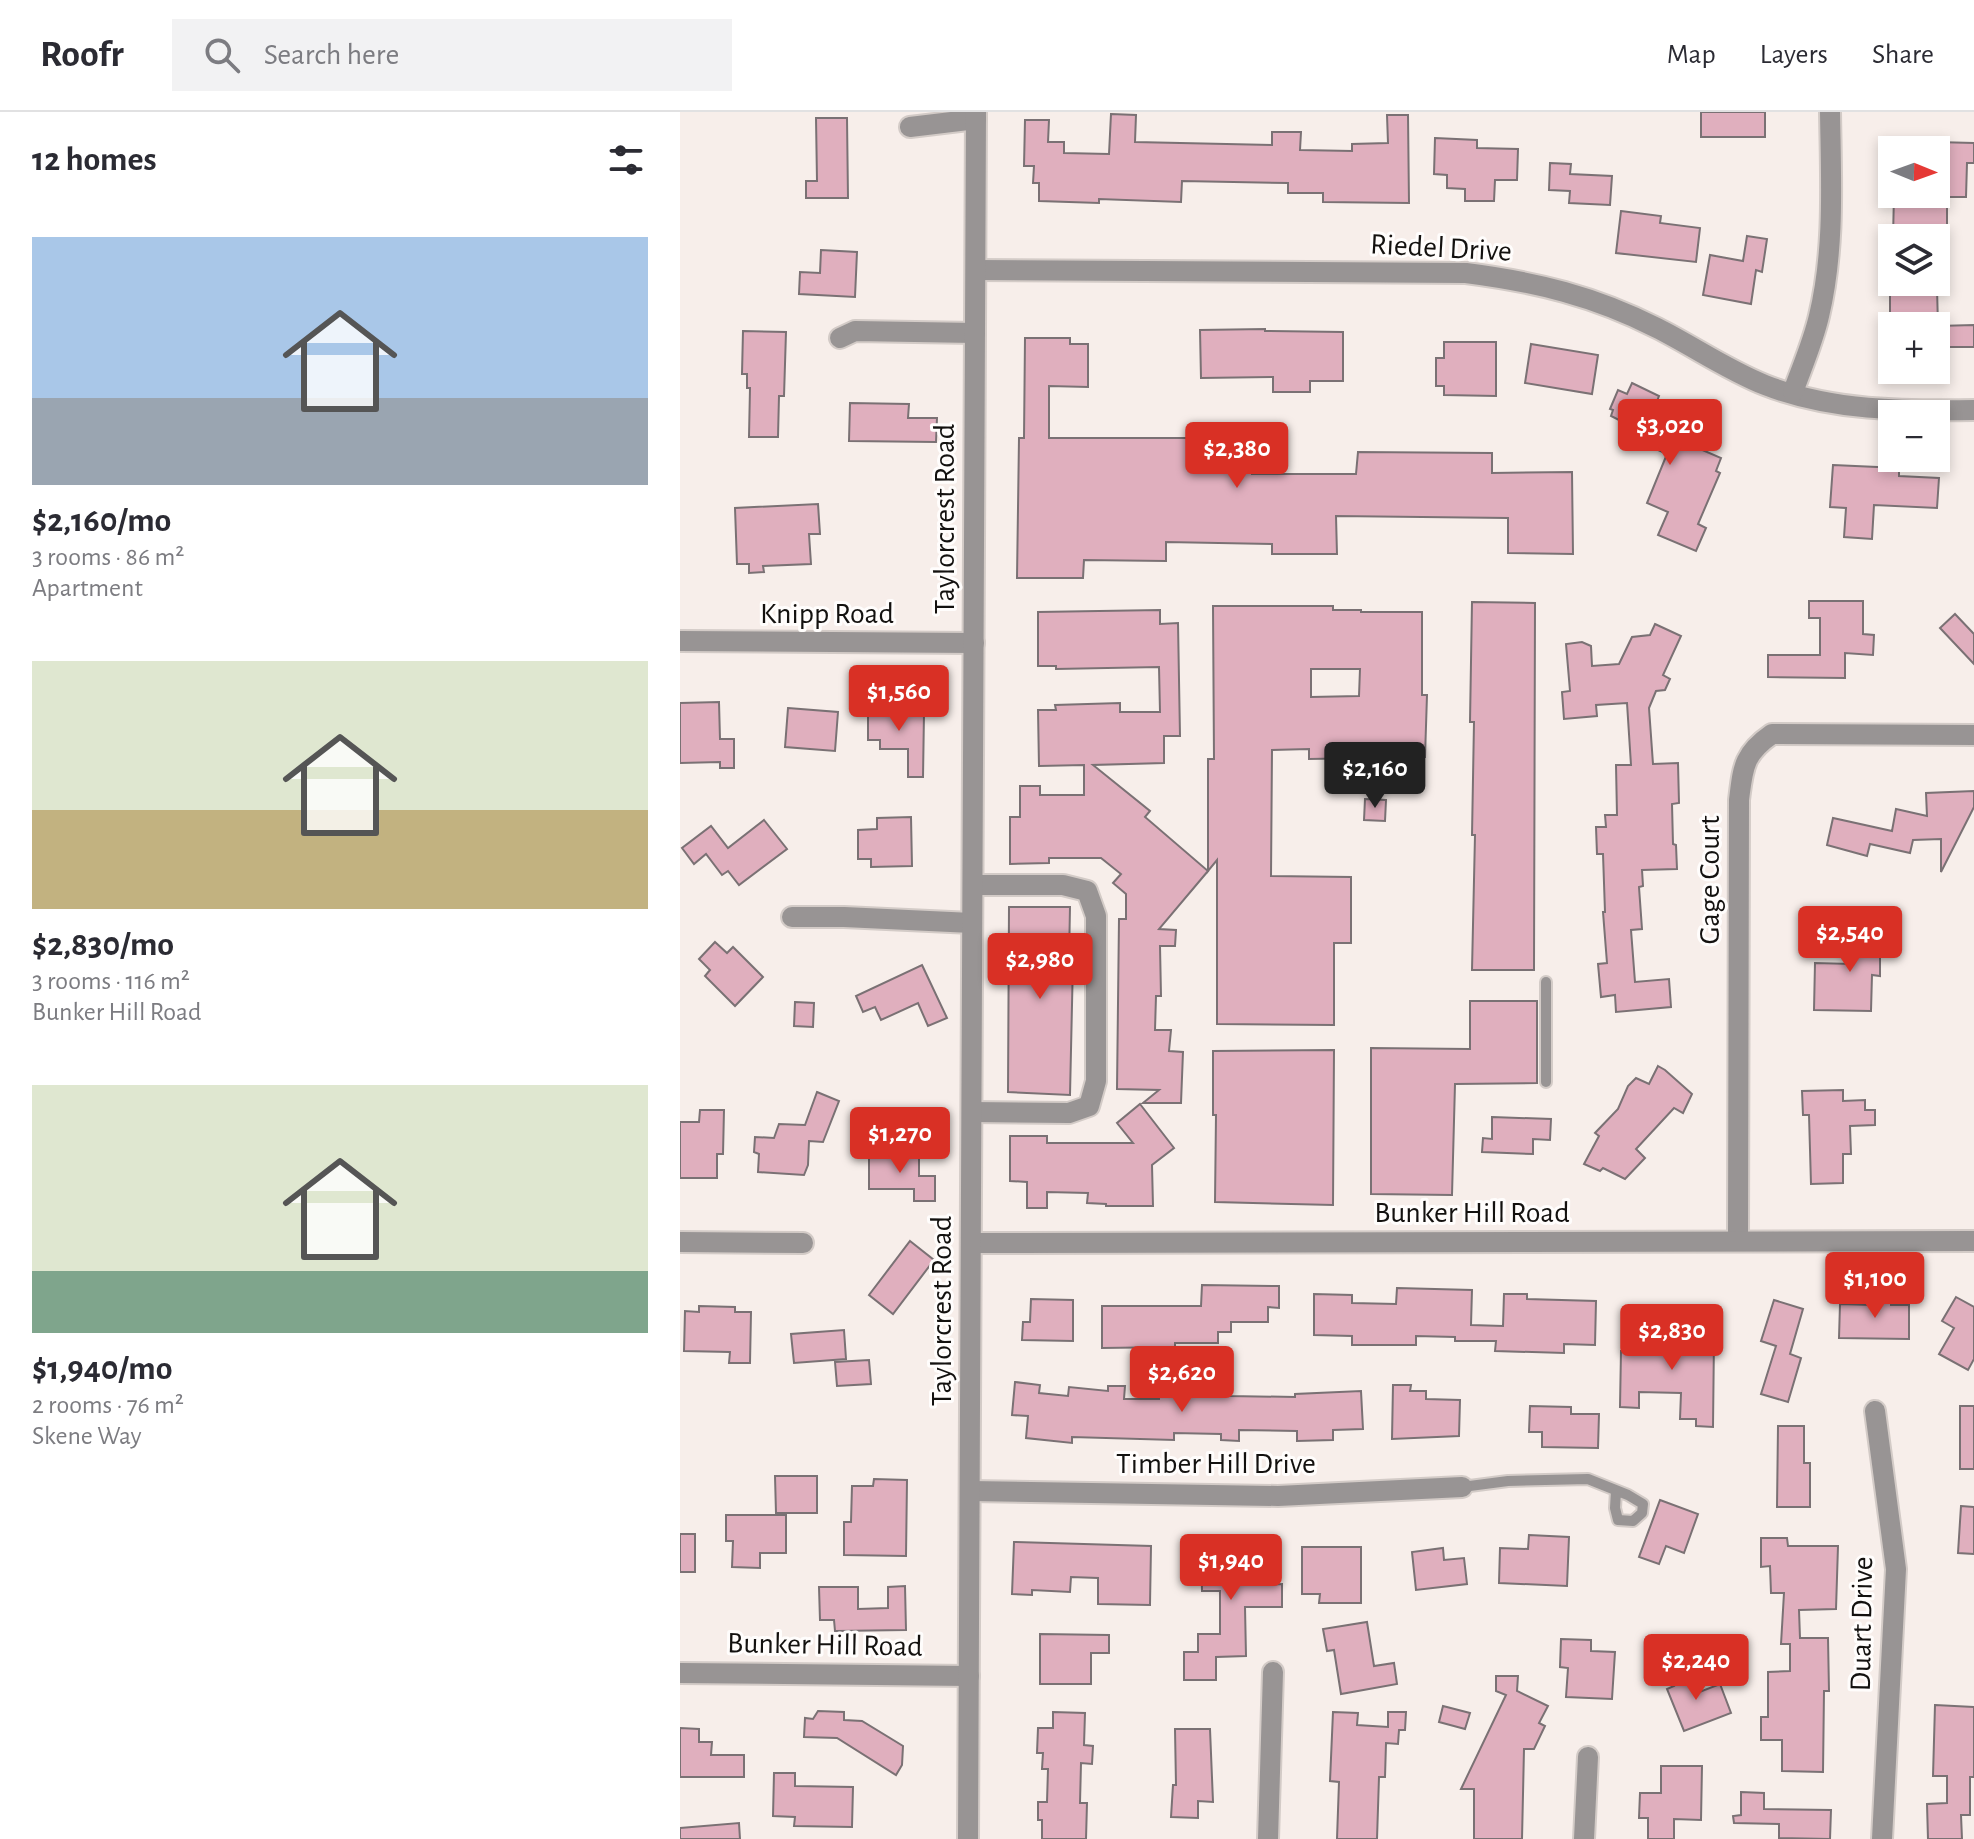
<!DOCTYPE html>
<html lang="en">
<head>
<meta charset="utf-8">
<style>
	:root { --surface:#fff; --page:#f2f2f3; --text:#2b2b33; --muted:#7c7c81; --line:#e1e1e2; --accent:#d93025 }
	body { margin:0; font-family:"Alegreya Sans",sans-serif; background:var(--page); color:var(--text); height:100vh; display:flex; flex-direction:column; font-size:30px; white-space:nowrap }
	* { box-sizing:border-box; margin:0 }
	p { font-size:26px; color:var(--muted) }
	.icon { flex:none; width:44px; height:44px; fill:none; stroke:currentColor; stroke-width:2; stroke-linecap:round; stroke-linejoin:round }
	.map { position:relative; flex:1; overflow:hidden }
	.drawer { display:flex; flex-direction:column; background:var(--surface); width:680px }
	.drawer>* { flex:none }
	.needle { width:52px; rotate:91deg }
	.tools { position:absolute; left:1198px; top:24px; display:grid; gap:16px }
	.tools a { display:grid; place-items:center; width:72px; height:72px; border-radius:0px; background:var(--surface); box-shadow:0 4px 12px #0003; font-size:40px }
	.price { position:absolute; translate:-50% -68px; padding:0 18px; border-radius:8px; background:var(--accent); color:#fff; font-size:26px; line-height:52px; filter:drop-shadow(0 2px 4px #0008) }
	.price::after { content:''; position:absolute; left:50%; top:48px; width:24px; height:18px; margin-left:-12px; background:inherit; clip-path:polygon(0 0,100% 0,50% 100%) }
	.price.current { background:#222; color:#fff }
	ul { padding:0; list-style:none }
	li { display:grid; align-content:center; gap:16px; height:424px; padding:0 32px }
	li span { display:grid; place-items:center; height:248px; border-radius:0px; color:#555 }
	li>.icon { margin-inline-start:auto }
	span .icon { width:144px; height:144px; fill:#fffc; stroke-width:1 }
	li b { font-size:34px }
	h2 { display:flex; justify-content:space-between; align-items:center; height:96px; padding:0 32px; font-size:34px }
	header { display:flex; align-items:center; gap:48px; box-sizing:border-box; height:112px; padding:0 40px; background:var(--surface); border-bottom:2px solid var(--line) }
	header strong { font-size:38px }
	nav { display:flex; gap:44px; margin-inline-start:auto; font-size:28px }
	.search { width:560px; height:72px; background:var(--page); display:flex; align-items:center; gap:20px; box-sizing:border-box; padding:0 28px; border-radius:0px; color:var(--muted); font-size:30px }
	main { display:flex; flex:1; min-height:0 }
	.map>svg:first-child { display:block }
	.building { fill:#e0afbe; stroke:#7a7174; stroke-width:2; fill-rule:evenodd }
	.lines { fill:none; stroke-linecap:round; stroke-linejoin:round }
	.service-casing { stroke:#d3cbc7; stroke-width:14 }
	.minor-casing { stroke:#d3cbc7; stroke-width:24 }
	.tertiary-casing { stroke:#d3cbc7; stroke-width:24 }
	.service { stroke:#989494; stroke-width:10 }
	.minor { stroke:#989494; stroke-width:20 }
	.tertiary { stroke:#989494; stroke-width:20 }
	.labels { text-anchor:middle; stroke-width:6; stroke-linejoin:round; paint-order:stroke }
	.street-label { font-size:30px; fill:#13110f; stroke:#fffdfc }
</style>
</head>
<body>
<header>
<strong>Roofr</strong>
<div class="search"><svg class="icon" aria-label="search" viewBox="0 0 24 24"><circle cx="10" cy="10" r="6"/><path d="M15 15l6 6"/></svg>Search here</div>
<nav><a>Map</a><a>Layers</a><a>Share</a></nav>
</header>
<main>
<section class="drawer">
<h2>12 homes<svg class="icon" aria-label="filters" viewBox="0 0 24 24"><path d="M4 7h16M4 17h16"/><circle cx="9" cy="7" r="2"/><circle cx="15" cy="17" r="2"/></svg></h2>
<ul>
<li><span style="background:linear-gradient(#a9c7e8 65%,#9aa5b1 0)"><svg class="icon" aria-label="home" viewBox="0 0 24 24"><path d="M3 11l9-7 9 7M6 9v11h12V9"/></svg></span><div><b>$2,160/mo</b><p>3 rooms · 86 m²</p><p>Apartment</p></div></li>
<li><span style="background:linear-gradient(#dfe7d0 60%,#c2b280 0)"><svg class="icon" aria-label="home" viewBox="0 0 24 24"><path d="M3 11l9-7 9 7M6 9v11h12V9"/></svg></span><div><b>$2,830/mo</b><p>3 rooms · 116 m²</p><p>Bunker Hill Road</p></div></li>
<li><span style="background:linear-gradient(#dfe7d0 75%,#7fa58c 0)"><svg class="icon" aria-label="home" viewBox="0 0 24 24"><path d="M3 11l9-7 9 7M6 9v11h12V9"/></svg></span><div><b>$1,940/mo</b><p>2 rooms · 76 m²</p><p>Skene Way</p></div></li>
</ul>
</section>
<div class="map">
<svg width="1294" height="1727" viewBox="0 0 1294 1727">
	<rect width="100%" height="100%" fill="#f7eeea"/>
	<!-- building -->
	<g class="building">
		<rect x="1021" y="0" width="64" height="25"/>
		<path d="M431,2L456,3L455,30L592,33V20H621L620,38L672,39V32L708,31L707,3H728L729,91L643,90V81H608V71L502,69L501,90L419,87V91L359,89V71H353L354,54H344L345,8H369L368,30H384V41L429,42Z"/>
		<path d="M136,6H167L168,86H126V69H137Z"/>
		<path d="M755,26L797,28V36L838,37L837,68H815L814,89H785V77L767,76V63L754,62Z"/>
		<path d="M1256,30L1294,31V51H1287L1286,85H1267V126H1213L1214,82H1256Z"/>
		<path d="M870,51L891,52L890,62L932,64L930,93L889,91L890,79L869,78Z"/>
		<path d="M941,99L981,104L980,111L1020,116L1016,150L936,141Z"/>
		<path d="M1067,124L1087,127L1082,160L1076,158L1071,192L1023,183L1030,143L1063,149Z"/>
		<path d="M1256,134H1269V176H1257L1258,214L1294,213V235H1256V214H1213V207H1210V170H1256Z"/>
		<path d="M141,138L177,140L175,185L119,182L120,160L140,161Z"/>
		<path d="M585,217V219L663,220V269H630V280H593V265L521,266L520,218Z"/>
		<path d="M63,219L106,220L104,284H99L98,325H69L70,276H67V262H62Z"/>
		<path d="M345,226H390V232H408V275L369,274V326H571L572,362H676L678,340L812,341V361L892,360L893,442L828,441V406L656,404L657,442H592V432L486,430V449L404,448L403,466H337L339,326H344Z"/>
		<path d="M764,230H816V284L764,283V274H756V246H764Z"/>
		<path d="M851,232L918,243L912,282L845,271Z"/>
		<path d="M952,271L979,284L973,299L997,310L990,324L1041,346L1036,359L1040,361L1018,412L1026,416L1016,439L978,423L988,400L967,391L987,342L941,321L945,311L931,304L933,298L930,297L938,278L947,282Z"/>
		<path d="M170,291L229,292L228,306H257L256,330L169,329Z"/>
		<path d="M1153,353L1219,356V364L1259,366L1257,396L1194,393L1192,427L1164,425L1166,396L1150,395Z"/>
		<path d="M138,392L140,422H129L131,452L83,454L84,460L69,461V452H57L55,396Z"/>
		<path d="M1129,489H1183V522L1194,523L1193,543L1165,541V566L1088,565V543H1140V506H1129Z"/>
		<path d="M792,490L855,491L854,858H792L795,723H792L794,610H790Z"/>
		<path d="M533,494H653V498H681V500H742V583H747L745,645L629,647V637L592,638L591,764L671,765V831H654V913L537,912V748L528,759V647H534ZM631,557H680L679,584L631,585Z"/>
		<path d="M480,498V512L498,511L500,624H484V651L413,653L470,699L465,705L528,759L479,817L496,818L495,834H480L481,884H476L475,918H491L489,939L503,940L501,991H463L479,978L437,977L439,807H446V782L433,771L441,762L421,746H369V751L330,752V705H340V674H360V683H404V653L359,654L358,598H376L375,593L440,591V600H480L479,555L376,557V554H358V500Z"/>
		<path d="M1275,502L1294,522V552L1260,516Z"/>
		<path d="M975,512L1001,524L983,563L990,567L985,578L976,579L969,596L973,652L998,651L999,691L992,692L993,732L996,733L997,757L962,758L963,774L959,775L962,817L951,818L955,870L989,867L991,895L936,900L935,883L921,885L918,852L927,851L923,800H925L923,742H917L916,715H926L925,703H937L936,653H951L947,591L916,593L917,604L884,607L882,580L890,579L886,532L902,530L911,534L912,554L939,552L952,525L970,523Z"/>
		<path d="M39,590L40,627H54V656H40V650L0,651V591Z"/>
		<path d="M188,592L224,593V601H244L243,665H228V637H200V628H188Z"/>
		<path d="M108,596L158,600L155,639L105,635Z"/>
		<path d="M1294,679V695L1261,760V727L1233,728L1230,741L1190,732L1187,744L1147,733L1153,706L1212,719L1216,697L1247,704L1246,681Z"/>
		<path d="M685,687L706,688L705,709L684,708Z"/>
		<path d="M231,705L232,754L191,755V747H178V718L197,717V706Z"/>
		<path d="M84,708L107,737L59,773L48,759L42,763L26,742L14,752L2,736L31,714L48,736Z"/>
		<path d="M329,795H390L389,848H393L390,983L328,980Z"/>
		<path d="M1173,808L1196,809V831H1200V864L1192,863L1191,899L1134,898L1135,851L1172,852Z"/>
		<path d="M35,830L47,841L53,835L83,865L55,894L25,864L30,858L19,847Z"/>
		<path d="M242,853L267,906L248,914L238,891L201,908L195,895L183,900L176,884Z"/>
		<path d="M790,889H857V971L775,972L772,1083L691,1082V936L790,937Z"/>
		<path d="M115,890L134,891L133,915L114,914Z"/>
		<path d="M654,938L653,1093L535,1090L536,1003H533V939Z"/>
		<path d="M978,954L985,958L1012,982L1003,1001L994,996L956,1037L965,1046L945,1067L923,1056L920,1059L904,1052L919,1024L915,1021L938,997L948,974L956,966L969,972Z"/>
		<path d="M1163,978V989L1185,988V998H1195V1013L1170,1014L1171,1042H1163V1071L1131,1072L1129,1003H1123L1122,979Z"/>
		<path d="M137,980L159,989L143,1030L129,1029L128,1053L124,1063L78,1060L79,1042L74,1040L75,1025L94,1026L99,1012L125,1013Z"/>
		<path d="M460,992L494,1036L472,1053L473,1094H426V1092L407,1091L408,1081L367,1080V1096H347V1070L330,1069V1024H367V1031H453L437,1011Z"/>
		<path d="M20,998H44L43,1042H37V1066H0V1010H19Z"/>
		<path d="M812,1005L871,1007L870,1028L853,1027V1042L802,1040L803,1026L812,1027Z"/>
		<path d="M189,1039H220V1044H239V1064H255V1089H234V1077H189Z"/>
		<path d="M230,1129L254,1148L213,1202L189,1183Z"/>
		<path d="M522,1173L599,1174V1196L588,1195V1210H551V1220H538V1231H495V1235L422,1236V1194H521Z"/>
		<path d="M717,1176L792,1178L791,1213L823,1214L824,1182H847V1187L916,1189L915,1233L884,1232V1241L815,1239L816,1229H775V1225L736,1224V1233H672V1224L634,1223V1182L672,1183V1191L716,1192Z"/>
		<path d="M1190,1184H1211V1193H1229V1227L1159,1226L1160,1192L1190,1193Z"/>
		<path d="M1276,1185L1294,1195V1247L1288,1258L1259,1242L1274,1216L1262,1209Z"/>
		<path d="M351,1187L393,1188V1229L342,1228L343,1210H350Z"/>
		<path d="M1094,1188L1123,1197L1110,1242L1121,1246L1108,1290L1081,1282L1096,1234L1081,1229Z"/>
		<path d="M19,1194L55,1195V1200H71L70,1251H49L50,1240L4,1239L5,1199L19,1200Z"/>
		<path d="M993,1208L1019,1209L1018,1225L1034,1226L1033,1315L1016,1314V1307H1000L1001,1281L959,1280V1296L940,1295L941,1239H947L948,1219L965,1220V1240L992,1241Z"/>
		<path d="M164,1218L166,1247L114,1251L111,1222Z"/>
		<path d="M189,1248L191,1272L157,1274L155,1250Z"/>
		<path d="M335,1270L360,1273L359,1281L388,1284L389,1275L428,1279V1274H445L444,1287H479V1280L521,1281V1274L549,1275V1284L615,1285V1282L681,1279L683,1317L653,1318V1328L617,1329V1319L559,1318V1329L541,1328V1322L494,1321V1328L392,1325V1331L346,1326L348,1304L332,1303Z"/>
		<path d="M713,1273H731L730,1279H746V1287L780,1288L779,1324L712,1327Z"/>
		<path d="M850,1294L891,1295V1302H919L918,1336L862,1335V1320H849Z"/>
		<rect x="1280" y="1294" width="14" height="63"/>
		<path d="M1098,1314H1124V1351H1130V1395H1097Z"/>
		<path d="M95,1364H137V1401H96Z"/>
		<path d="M194,1367L227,1368L226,1444L164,1443V1410H171L172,1374H193Z"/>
		<path d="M980,1388L1018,1402L1004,1441L986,1434L979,1452L959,1445Z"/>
		<path d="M1281,1394L1294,1395V1442L1278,1441Z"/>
		<path d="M46,1403H106V1441H80V1456L52,1455L53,1429H46Z"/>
		<rect x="0" y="1422" width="15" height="38"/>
		<path d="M849,1423L889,1425L887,1474L819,1471L820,1436L848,1437Z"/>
		<path d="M1081,1426H1107L1108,1434H1158L1156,1497L1119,1498L1120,1526H1148L1149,1579H1144L1143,1660L1102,1659V1628H1081V1605H1088V1560L1110,1559V1532H1101L1104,1481H1091L1090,1454L1081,1455Z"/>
		<path d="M334,1430L471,1434L470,1493L418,1492V1466L391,1465L390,1480L352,1478V1483L332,1482Z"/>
		<path d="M521,1432H588V1473L602,1472V1495H565L566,1544L536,1545V1568H504V1540H518V1522H540V1479H522Z"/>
		<path d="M622,1435H681V1491H639L640,1482H622Z"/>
		<path d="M763,1436L764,1448L784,1446L787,1472L736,1478L732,1440Z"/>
		<path d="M225,1474L226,1518L155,1519L154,1508H140L139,1475H178V1497L208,1496V1475Z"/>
		<path d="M687,1510L694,1554L714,1551L717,1572L661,1582L654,1538L647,1539L643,1517Z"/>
		<path d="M360,1522L429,1523V1541H411V1572H360Z"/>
		<path d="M881,1527L911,1528V1539L935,1540L932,1587L886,1585L888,1556L880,1555Z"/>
		<path d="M1008,1558L1017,1581L1040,1572L1051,1601L1004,1619L987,1577L994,1574L990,1564Z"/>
		<path d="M816,1564H838L837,1579L868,1594L859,1611L865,1614L854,1637H844L842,1727H794V1677H781L826,1583L816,1579Z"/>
		<path d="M1255,1593L1294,1595V1665H1290V1703H1281L1282,1727H1248L1247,1692L1267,1691V1664H1253Z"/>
		<path d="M763,1594L790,1601L785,1617L759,1610Z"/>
		<path d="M138,1599L164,1600V1608L182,1609L223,1634L222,1653L216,1663L157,1626L124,1625L125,1606L133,1607Z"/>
		<path d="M373,1600L405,1601L404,1633L413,1634L412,1652L401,1651L400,1691H407L406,1727H362V1708H358V1690H367L368,1657H362L363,1641H357L358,1616H373Z"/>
		<path d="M653,1600L678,1601L677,1613L708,1615V1600H726L725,1618H719L718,1632L706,1631L705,1665H699L697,1727H657L659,1670L650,1669Z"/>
		<path d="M0,1616L19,1617V1630H32L31,1643H64V1665H0Z"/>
		<path d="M495,1617H530L533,1690L518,1689V1706L491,1705L493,1673H496Z"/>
		<path d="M981,1654H1022L1021,1708L994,1707V1727H968V1706H959L960,1681H981Z"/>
		<path d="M94,1661H115V1674L173,1675L172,1715L114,1714L115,1705L93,1704Z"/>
		<path d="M1061,1680L1084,1681V1697L1151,1698L1150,1727L1099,1726V1712L1054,1711L1053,1704L1061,1703Z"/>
		<path d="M59,1711L60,1727H0V1716Z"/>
	</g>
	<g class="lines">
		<!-- service casing -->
		<g class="service-casing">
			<g id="service">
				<path d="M866,870V970"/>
				<path d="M782,1375L828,1369L908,1367L948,1383L963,1392L962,1401L953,1409L938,1408L935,1396L936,1379"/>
			</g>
		</g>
		<!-- minor casing -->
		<g class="minor-casing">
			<g id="minor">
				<path d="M230,15L296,7"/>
				<path d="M296,158L786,161C856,170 914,184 977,216C1013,234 1047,258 1085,273C1151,299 1223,299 1294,298"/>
				<path d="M160,226L175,219L295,221"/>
				<path d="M1113,280C1122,255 1133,230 1139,204C1155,137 1151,68 1150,0"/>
				<path d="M112,805H164L292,811"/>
				<path d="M292,1000L389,1001L409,994L416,969V804L407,779L383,773H293"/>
				<path d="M1058,1129L1059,688C1063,656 1063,642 1092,622L1294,623"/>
				<path d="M0,1130L123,1131"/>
				<path d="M1195,1299L1216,1457L1202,1727"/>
				<path d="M290,1379L598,1384L782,1375"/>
				<path d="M588,1727L593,1560"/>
				<path d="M904,1727L908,1645"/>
			</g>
		</g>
		<!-- tertiary casing -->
		<g class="tertiary-casing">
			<g id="tertiary">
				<path d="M0,529L294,531"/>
				<path d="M291,1131L1294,1129"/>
				<path d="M0,1561L289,1564"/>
				<path d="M288,1727L296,0"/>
			</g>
		</g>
		<!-- service -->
		<use href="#service" class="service"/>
		<!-- minor -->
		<use href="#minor" class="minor"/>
		<!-- tertiary -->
		<use href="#tertiary" class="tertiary"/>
	</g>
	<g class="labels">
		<!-- street labels -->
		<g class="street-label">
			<text transform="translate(761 135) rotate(3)" y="10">Riedel Drive</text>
			<text transform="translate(264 407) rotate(-90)" y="10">Taylorcrest Road</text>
			<text x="147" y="511">Knipp Road</text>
			<text transform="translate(1029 768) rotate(-90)" y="10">Gage Court</text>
			<text x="792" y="1110">Bunker Hill Road</text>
			<text transform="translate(261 1199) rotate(-90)" y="10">Taylorcrest Road</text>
			<text x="536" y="1361">Timber Hill Drive</text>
			<text transform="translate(1181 1512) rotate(-89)" y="10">Duart Drive</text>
			<text transform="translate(145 1532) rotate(1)" y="10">Bunker Hill Road</text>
		</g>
	</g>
</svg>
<div class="tools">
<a><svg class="needle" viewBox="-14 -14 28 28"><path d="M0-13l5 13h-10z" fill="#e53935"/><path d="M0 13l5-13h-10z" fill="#7c7c81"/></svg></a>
<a><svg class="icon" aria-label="layers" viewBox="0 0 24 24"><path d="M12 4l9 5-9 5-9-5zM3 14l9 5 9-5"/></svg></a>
<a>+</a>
<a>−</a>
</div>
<b class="price" style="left:990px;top:355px">$3,020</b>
<b class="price" style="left:557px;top:378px">$2,380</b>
<b class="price" style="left:219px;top:621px">$1,560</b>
<b class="price current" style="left:695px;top:698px">$2,160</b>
<b class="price" style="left:1170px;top:862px">$2,540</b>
<b class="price" style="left:360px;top:889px">$2,980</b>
<b class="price" style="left:220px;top:1063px">$1,270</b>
<b class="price" style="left:1195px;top:1208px">$1,100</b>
<b class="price" style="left:992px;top:1260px">$2,830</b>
<b class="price" style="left:502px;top:1302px">$2,620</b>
<b class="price" style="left:551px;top:1490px">$1,940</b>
<b class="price" style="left:1016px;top:1590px">$2,240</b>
</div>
</main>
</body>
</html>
